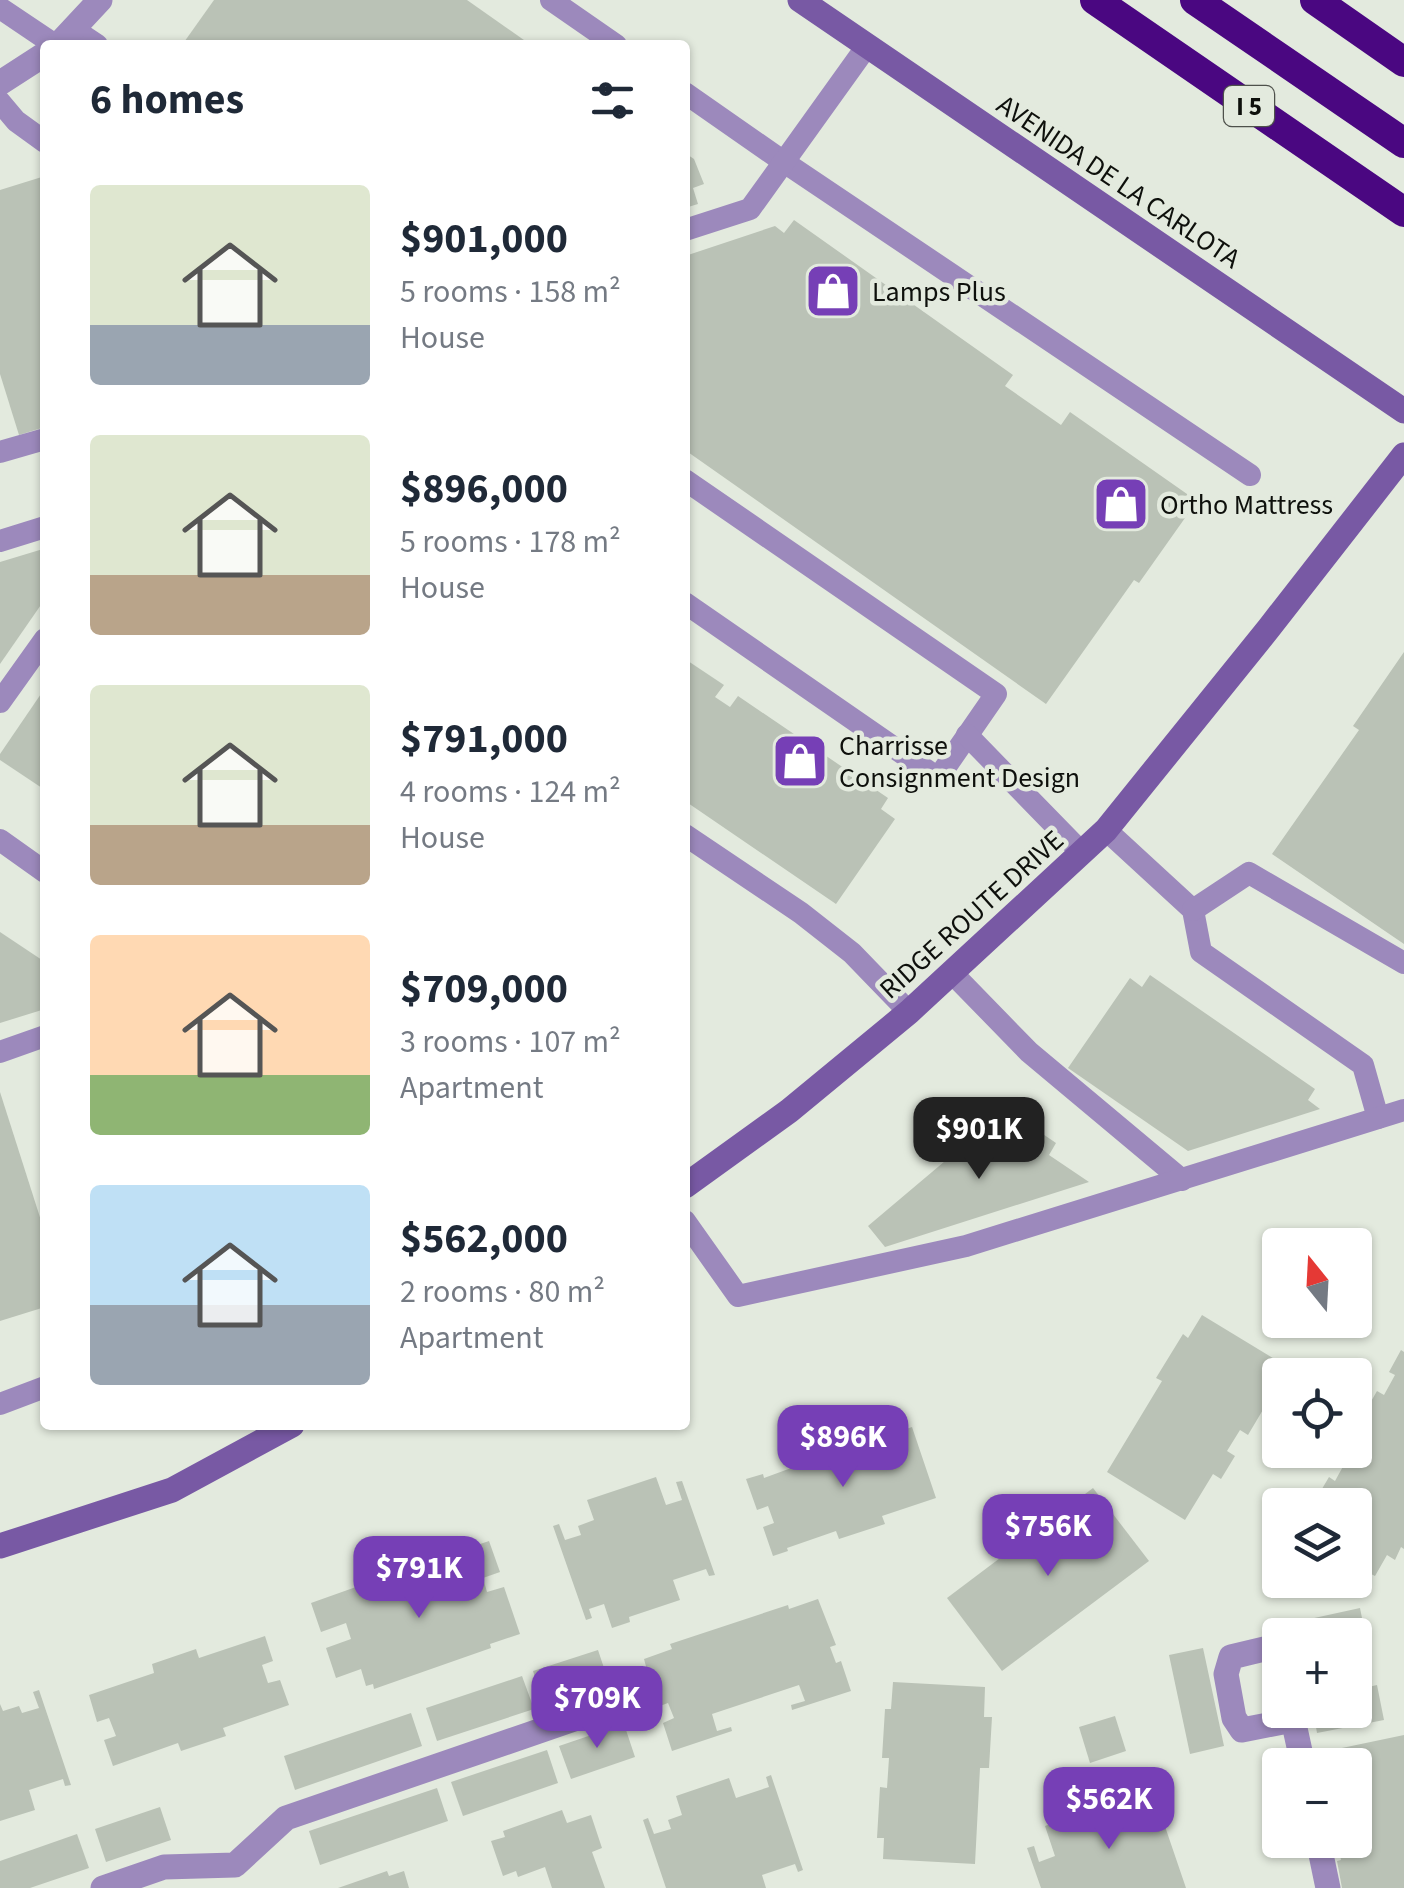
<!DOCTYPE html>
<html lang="en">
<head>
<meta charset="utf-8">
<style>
	:root { --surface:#fff; --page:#f2f2f3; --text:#1f2937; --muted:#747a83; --accent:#763fb6 }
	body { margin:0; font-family:"Source Sans 3",sans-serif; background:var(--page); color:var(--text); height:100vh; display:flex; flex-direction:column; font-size:38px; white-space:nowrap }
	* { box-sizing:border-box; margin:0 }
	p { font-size:32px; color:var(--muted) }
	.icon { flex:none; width:55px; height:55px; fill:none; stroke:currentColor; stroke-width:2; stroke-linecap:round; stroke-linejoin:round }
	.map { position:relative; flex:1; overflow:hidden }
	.sheet { position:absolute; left:40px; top:40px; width:650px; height:1390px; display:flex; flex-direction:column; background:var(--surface); border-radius:10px; box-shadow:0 2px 8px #0004 }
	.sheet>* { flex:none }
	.needle { width:65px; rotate:342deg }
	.fabs { position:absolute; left:1262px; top:1228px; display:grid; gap:20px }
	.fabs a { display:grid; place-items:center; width:110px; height:110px; border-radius:10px; background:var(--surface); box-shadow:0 2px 8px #0004; font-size:50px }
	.price { position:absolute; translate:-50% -85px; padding:0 22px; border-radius:20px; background:var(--accent); color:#fff; font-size:32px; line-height:65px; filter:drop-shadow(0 2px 5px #0008) }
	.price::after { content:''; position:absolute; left:50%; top:60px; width:30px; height:22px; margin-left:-15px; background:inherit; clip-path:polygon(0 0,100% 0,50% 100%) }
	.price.selected { background:#222; color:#fff }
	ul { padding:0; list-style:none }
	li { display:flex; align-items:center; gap:30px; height:250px; padding:0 50px }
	li span { display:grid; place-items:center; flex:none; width:280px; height:200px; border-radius:10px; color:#555 }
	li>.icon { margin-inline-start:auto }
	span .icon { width:120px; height:120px; fill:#fffc; stroke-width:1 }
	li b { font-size:42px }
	h2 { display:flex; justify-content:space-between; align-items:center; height:120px; padding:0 50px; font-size:42px }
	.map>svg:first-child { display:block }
	.building { fill:#bac2b6 }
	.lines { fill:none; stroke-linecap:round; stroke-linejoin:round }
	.lane { stroke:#9c89bc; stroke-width:22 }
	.street { stroke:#9c89bc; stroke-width:25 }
	.secondary { stroke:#7859a4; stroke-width:25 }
	.highway { stroke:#4a0781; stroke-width:30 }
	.labels { text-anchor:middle; stroke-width:9; stroke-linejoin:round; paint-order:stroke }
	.shield { fill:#e3eade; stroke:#4e514b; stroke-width:2.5 }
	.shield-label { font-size:25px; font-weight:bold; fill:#0e100c }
	.street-label { font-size:28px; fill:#0e100c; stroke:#e3eade }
	.poi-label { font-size:28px; fill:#0e100c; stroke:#e3eade; text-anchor:start }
</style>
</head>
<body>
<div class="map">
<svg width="1404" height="1888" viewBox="0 0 1404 1888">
	<rect width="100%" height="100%" fill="#e3eade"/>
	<!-- building -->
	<g class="building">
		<path d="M214,0H467L531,45H182Z"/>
		<path d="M685,153L694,159L704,184L693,188L698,204L685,208Z"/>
		<path d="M45,176V427L19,435L0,374V190Z"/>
		<path d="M794,220L1013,375L1005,386L1061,425L1070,412L1197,501L1139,583L1134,580L1046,704L685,450V256L775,226L784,233Z"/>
		<path d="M43,549L45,557V599L0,664V562Z"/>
		<path d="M1404,652V944L1272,854L1359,730L1353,726Z"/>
		<path d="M685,659L724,685L715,697L730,707L738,696L888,798L881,809L895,819L836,904L685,801Z"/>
		<path d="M45,688V790L0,760V754Z"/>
		<path d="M0,932L45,962V1009L0,1023Z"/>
		<path d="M1150,975L1315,1089L1308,1100L1320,1109L1188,1151L1068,1068L1130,978L1142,987Z"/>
		<path d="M0,1092L45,1233V1307L0,1321Z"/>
		<path d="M1012,1113L1056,1143L1049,1155L1089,1182L885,1247L868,1226L996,1118L1004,1124Z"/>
		<path d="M1202,1315L1281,1363L1266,1387L1274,1391L1248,1435L1240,1430L1227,1451L1235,1456L1221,1479L1213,1474L1185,1520L1107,1472L1162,1381L1156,1378L1183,1334L1188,1338Z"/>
		<path d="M1401,1350L1404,1352V1549L1401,1547L1395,1560L1387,1555L1375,1576L1371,1574L1369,1577L1355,1566V1505H1321L1323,1502L1316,1499L1329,1477L1335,1481L1346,1461L1339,1457L1344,1450H1355V1439L1357,1440L1371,1416L1365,1412L1377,1391L1384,1395L1395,1375L1389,1372Z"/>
		<path d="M912,1427L936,1498L882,1516L885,1524L839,1539L836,1531L787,1548L788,1551L773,1556L763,1527L774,1523L768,1506L757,1510L746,1479L763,1474L764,1478L813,1460L810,1452L856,1436L859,1445Z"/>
		<path d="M656,1477L666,1505L682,1500L676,1482L682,1481L715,1575L709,1576L706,1569L673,1580L680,1600L629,1617L630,1622L612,1628L604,1604L589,1609L592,1618L586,1620L553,1526L559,1524L565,1540L581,1535L578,1526L594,1520L587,1500Z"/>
		<path d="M1093,1488L1149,1561L1002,1671L947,1598Z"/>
		<path d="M489,1541L500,1572L483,1578L487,1592L504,1587L520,1634L490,1644L491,1648L374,1689L373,1684L366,1686L361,1669L336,1678L326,1648L351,1639L346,1623L321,1632L311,1603L370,1582L371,1587L401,1577L407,1592L450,1577L445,1563L432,1567L430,1561Z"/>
		<path d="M818,1599L836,1645L830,1647L836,1663L841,1661L851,1691L792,1710L791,1705L805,1701L799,1685L712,1714L717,1731L731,1727L732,1731L672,1751L663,1723L674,1718L668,1703L657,1707L644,1659L672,1649L670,1644L788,1605L789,1609Z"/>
		<path d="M1360,1608L1367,1643L1355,1646V1635H1298L1296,1622Z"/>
		<path d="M265,1636L273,1661L262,1665L268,1683L280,1680L289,1705L223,1728L226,1736L181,1751L178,1743L113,1766L104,1740L116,1736L109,1718L97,1722L89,1695L154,1673L152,1664L196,1649L199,1658Z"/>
		<path d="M1203,1648L1224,1746L1190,1754L1169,1655Z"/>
		<path d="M598,1650L609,1683L544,1705L533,1671Z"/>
		<path d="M522,1676L534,1709L437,1741L426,1708Z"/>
		<path d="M893,1682L985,1687L984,1717H992L989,1768H980L975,1864L883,1859L884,1838H877L880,1787L887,1788L889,1758H882L885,1709H891Z"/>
		<path d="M1377,1685L1384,1720L1317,1733L1313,1710H1355V1690Z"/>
		<path d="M39,1690L71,1785L65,1786L63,1779L29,1790L35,1810L0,1821V1704L3,1711L19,1706L22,1713L39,1708L33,1692Z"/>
		<path d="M411,1713L422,1746L295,1790L284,1756Z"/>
		<path d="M1115,1716L1126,1751L1090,1763L1079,1727Z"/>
		<path d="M624,1724L635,1757L571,1779L559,1746Z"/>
		<path d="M1404,1735V1888H1342L1337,1861L1341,1860L1337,1840H1355V1765H1321L1318,1753Z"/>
		<path d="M547,1750L558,1783L463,1816L451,1782Z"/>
		<path d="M771,1775L803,1870L798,1872L795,1864L762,1875L766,1888H666L643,1820L648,1818L654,1834L671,1829L668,1820L682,1815L676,1796L729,1778L736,1798L769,1787L766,1777Z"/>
		<path d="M437,1788L448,1821L320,1865L309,1831Z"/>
		<path d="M1130,1797L1140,1828L1157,1822L1152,1805L1157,1803L1186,1888H1041L1027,1848L1034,1846L1039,1862L1055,1856L1045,1826L1061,1820L1062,1823L1115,1805L1114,1802Z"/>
		<path d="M160,1807L171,1840L106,1862L95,1829Z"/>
		<path d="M562,1810L567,1823L591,1815L602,1848L592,1852L605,1888H552L545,1867L518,1877L516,1871L503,1876L491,1841L505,1837L503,1831Z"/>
		<path d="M77,1834L89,1868L30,1888H0V1861Z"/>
		<path d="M387,1871L389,1876L404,1871L409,1888H338Z"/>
	</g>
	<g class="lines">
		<!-- lane -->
		<g class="lane">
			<path d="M551,0L616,45"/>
			<path d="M0,8L55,45"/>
			<path d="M73,29L97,45"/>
			<path d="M685,93L784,162L1250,475"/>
			<path d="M0,102L16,121L45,142"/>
			<path d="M685,230L750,209L867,46"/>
			<path d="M0,452L45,439"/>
			<path d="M685,480L996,694L938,778L685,603"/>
			<path d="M0,541L45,527"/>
			<path d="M0,702L45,639"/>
			<path d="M967,735L1082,853"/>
			<path d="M1106,830L1193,910L1201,952L1363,1065L1378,1118"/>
			<path d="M685,835L801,913L852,953L909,1012"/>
			<path d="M0,840L45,872"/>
			<path d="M1193,910L1249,873L1404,963"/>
			<path d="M952,973L1029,1052L1182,1180"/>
			<path d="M0,1052L45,1036"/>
			<path d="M685,1221L738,1296L966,1246L1404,1110"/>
			<path d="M0,1404L45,1387"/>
		</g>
		<!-- street -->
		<g class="street">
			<path d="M58,45L100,0"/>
			<path d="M0,83L45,54"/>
			<path d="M1280,1657L1273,1647L1231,1657L1226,1674L1234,1718L1242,1730L1293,1720"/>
			<path d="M1291,1710L1303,1765"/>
			<path d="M1318,1840L1328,1888"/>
			<path d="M103,1888L164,1867L235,1865L286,1818L603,1709"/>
		</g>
		<!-- secondary -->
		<g class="secondary">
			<path d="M800,0L1404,411"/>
			<path d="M685,1186L789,1111L909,1012L1106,830L1269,628L1404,455"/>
			<path d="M0,1546L172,1490L292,1425"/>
		</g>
		<!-- highway -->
		<g class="highway">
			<path d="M1095,0L1404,212"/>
			<path d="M1195,0L1404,143"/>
			<path d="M1315,0L1404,62"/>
		</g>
	</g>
	<!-- icons -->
	<defs>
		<g id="shop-square" transform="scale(2.875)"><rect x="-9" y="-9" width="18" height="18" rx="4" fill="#763fb6" stroke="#e3eade"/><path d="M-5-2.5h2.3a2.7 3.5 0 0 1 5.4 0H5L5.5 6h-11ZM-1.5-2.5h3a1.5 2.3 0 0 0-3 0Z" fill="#fff"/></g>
	</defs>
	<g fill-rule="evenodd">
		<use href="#shop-square" x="833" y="291"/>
		<use href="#shop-square" x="1121" y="504"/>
		<use href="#shop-square" x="800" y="761"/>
	</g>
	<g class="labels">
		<!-- shield labels -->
		<rect class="shield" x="1224" y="86" width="50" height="40" rx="8"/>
		<g class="shield-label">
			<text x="1249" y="115">I 5</text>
		</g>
		<!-- street labels -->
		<g class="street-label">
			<text transform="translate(1119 181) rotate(34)" y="10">AVENIDA DE LA CARLOTA</text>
			<text transform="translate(971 914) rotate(-42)" y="10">RIDGE ROUTE DRIVE</text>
		</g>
		<!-- poi labels -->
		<g class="poi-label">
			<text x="872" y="301">Lamps Plus</text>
			<text x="1160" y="514">Ortho Mattress</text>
			<text x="839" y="755">Charrisse<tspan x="839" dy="32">Consignment Design</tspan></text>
		</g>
	</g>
</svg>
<div class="fabs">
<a><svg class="needle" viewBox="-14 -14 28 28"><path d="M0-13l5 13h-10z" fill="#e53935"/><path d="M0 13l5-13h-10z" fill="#747a83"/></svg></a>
<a><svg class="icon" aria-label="locate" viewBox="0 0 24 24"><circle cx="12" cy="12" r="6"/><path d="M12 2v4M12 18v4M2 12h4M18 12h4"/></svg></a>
<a><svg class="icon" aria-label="layers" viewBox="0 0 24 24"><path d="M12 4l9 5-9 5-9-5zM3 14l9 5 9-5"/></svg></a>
<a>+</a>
<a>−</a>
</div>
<b class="price selected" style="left:979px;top:1182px">$901K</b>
<b class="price" style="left:843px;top:1490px">$896K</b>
<b class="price" style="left:1048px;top:1579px">$756K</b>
<b class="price" style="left:419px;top:1621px">$791K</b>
<b class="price" style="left:597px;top:1751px">$709K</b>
<b class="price" style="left:1109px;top:1852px">$562K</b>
<section class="sheet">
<h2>6 homes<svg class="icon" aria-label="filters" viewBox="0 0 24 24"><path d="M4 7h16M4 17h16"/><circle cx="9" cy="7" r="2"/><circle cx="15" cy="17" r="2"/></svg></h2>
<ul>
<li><span style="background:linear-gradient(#dfe7d0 70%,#9aa5b1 0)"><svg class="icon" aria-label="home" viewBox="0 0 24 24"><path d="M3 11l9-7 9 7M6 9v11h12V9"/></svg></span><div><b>$901,000</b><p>5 rooms · 158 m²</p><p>House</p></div></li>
<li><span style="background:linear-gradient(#dfe7d0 70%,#b9a48a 0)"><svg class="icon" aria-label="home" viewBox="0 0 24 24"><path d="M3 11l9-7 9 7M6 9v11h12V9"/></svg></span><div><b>$896,000</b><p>5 rooms · 178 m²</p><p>House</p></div></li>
<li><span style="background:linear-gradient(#dfe7d0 70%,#b9a48a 0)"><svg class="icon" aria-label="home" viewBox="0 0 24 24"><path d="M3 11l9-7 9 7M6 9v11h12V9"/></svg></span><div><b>$791,000</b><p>4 rooms · 124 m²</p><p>House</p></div></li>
<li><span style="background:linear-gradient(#ffd9b3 70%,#8fb573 0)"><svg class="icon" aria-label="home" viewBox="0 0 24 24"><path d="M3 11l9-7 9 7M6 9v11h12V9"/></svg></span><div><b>$709,000</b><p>3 rooms · 107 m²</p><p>Apartment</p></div></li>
<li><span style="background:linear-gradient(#bfe0f5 60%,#9aa5b1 0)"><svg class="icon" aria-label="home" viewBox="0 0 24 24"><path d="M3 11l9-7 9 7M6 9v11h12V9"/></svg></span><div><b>$562,000</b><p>2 rooms · 80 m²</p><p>Apartment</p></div></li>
</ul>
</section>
</div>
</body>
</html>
